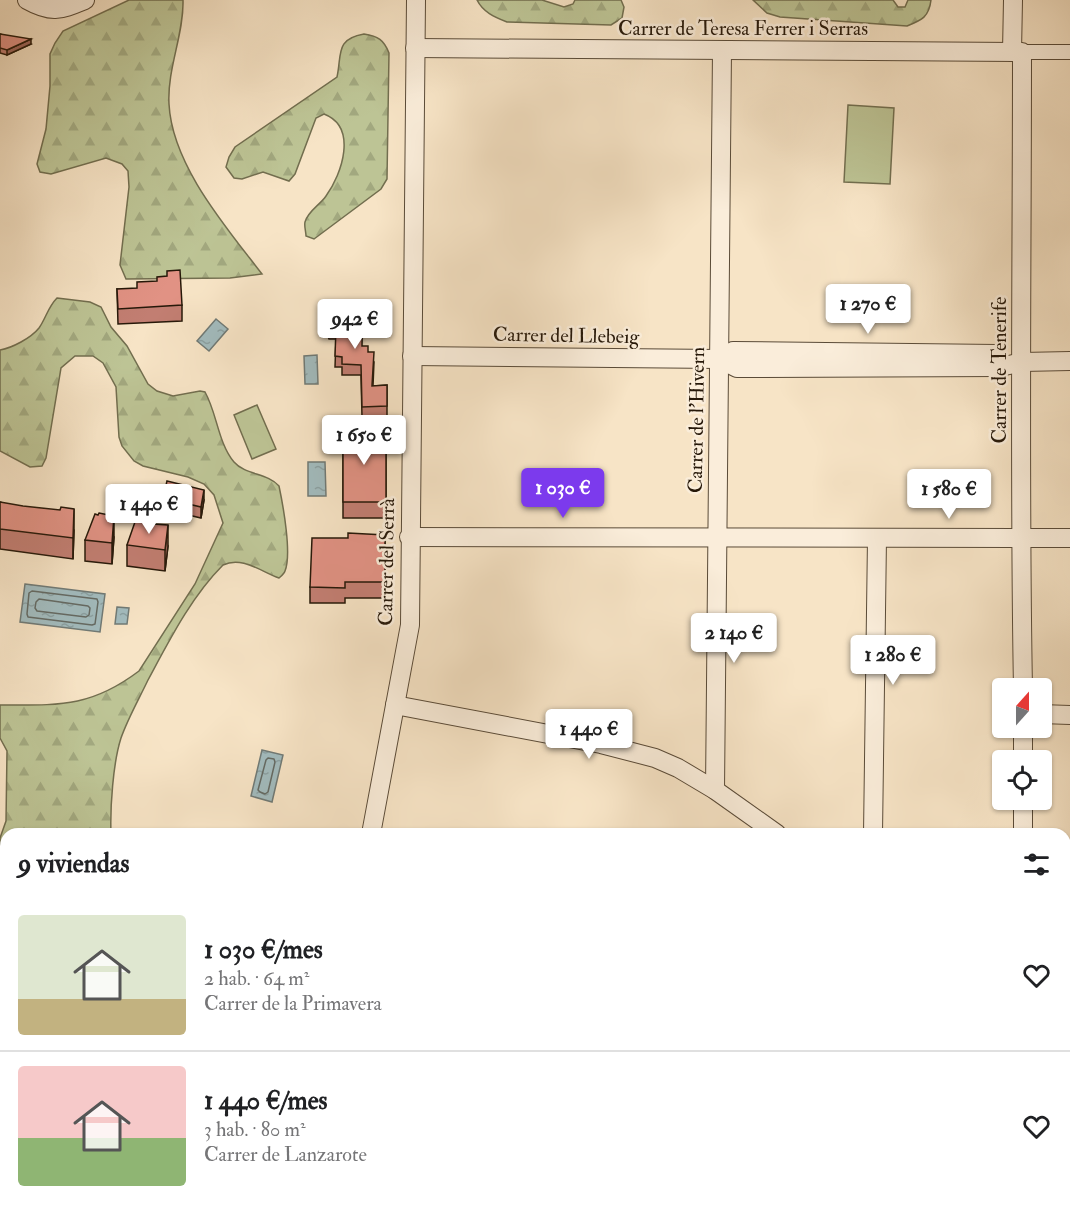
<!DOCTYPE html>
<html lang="es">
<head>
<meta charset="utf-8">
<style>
	:root { --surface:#fff; --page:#f2f2f2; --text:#202124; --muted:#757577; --line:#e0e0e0; --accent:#7c3aed }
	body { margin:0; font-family:"IM FELL Double Pica",serif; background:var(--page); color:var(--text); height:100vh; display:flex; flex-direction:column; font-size:22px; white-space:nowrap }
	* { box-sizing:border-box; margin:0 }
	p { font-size:20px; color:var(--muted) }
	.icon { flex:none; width:33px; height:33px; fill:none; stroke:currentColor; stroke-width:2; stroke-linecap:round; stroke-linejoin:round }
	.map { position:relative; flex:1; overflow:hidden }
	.details { position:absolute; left:0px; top:828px; width:1071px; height:384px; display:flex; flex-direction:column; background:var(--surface); border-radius:18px 18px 0 0; box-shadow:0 2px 4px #0004 }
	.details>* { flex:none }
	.needle { width:39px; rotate:21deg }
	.buttons { position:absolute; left:992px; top:678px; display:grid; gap:12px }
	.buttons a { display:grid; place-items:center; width:60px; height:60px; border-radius:6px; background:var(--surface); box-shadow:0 2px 4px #0004; font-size:30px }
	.price { position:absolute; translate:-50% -51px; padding:0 14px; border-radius:6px; background:#fff; color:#222; font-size:20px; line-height:39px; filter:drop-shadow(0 2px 3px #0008) }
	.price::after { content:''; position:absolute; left:50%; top:36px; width:18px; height:14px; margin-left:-9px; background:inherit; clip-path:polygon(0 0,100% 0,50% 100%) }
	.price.on { background:var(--accent); color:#fff }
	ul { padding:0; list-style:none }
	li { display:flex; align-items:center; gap:18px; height:150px; padding:0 18px }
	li+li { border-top:2px solid var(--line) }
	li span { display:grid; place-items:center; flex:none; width:168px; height:120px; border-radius:6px; color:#555 }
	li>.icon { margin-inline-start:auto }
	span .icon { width:72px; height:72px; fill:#fffc; stroke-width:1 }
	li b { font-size:26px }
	h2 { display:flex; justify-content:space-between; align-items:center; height:72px; padding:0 18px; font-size:26px }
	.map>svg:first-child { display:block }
	.forest { fill:url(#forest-firs); stroke:#726e4f; stroke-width:1.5 }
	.pitch { fill:#bdc495; stroke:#726e4f; stroke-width:1.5 }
	.water { fill:url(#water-ripples); stroke:#707a76; stroke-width:1.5 }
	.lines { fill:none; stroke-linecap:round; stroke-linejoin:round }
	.shore { stroke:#646a64; stroke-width:1.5 }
	.pedestrian-casing { stroke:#5a4b38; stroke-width:16 }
	.minor-casing { stroke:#5a4b38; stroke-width:20 }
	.pedestrian { stroke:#faedda; stroke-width:14 }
	.minor { stroke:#faedda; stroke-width:18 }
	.wall { fill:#c27e72; stroke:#261809; stroke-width:1.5 }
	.shaded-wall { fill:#9e665c; stroke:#261809; stroke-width:1.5 }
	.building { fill:#e19284; stroke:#261809; stroke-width:1.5 }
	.labels { text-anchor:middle; stroke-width:5; stroke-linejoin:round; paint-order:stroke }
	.street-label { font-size:20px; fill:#261809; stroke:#faedda }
</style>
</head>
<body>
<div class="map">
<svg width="1070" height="1212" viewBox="0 0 1070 1212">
	<defs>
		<pattern id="forest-firs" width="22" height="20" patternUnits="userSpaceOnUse" patternTransform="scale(1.5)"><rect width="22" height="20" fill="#bdc495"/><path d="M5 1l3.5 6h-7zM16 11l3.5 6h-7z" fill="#a2a87f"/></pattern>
		<pattern id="water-ripples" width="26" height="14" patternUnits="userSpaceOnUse" patternTransform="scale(1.5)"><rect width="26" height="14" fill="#a2bcbf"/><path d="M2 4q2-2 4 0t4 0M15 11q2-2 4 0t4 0" fill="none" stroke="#8ba1a3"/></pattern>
	</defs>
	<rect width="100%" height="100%" fill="#f7e4c6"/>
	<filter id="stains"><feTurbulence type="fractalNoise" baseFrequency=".00333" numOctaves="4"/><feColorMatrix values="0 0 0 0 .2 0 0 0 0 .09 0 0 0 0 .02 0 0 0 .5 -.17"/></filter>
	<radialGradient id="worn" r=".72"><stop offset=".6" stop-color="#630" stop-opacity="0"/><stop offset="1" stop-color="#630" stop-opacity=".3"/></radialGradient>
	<!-- forest -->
	<g class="forest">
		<path d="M129,0H183C184,34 167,69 169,104C172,165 226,227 262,274L230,278L126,279L120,265L129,187L128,171L122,164L106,158L51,174L40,172L37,164L46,129L50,86V54L55,43L63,31Z"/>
		<path d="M477,0H542L564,7L573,4L575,0H621L624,7L622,18L611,25L507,22C494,17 483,12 477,0Z"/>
		<path d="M753,0H893L898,7H905L908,0H931C929,17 922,20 907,26L780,17L767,13Z"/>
		<path d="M364,34C378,36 384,40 389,53L387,179L381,189L314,239L306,236C306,232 304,226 305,222C308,211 320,205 326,196C342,174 358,127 324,114L316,118L295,174L289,181L263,172L242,179L234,178L226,167L229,157L235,147L337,77C342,54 335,39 364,34Z"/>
		<path d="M57,298L90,302L101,307L111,327L127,346L148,384L157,391L173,396L200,391L205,392C217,413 218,443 234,462C245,475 268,473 279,486C283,505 292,554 285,571C284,574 280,577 279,578C260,571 242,556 223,565C191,597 169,641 148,680C139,699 128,718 121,738C113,763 110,808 111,834H6V946L2,943L0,923V838L6,821L7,751L0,738V705C58,705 90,708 139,671L195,584L223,523L214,495L204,484L188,477L143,466L134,461L122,446L119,437L116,387L103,363L93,356H75L61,368L46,458L42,466L30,467L0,451V350C12,348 31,338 39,328C46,318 48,307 57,298Z"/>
	</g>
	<!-- pitch -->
	<g class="pitch">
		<path d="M848,105L894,108L890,184L844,182Z"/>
		<path d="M257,405L276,449L252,459L234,415Z"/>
	</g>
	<!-- water -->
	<g class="water">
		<path d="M216,319L228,329L209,351L197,341Z"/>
		<path d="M317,355L318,384H305L304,356Z"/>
		<path d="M308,462H325L326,496H308Z"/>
		<path d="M25,584L105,594L100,632L20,622Z"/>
		<path d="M117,607L129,608L127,624H115Z"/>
		<path d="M262,750L283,755L272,802L251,796Z"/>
	</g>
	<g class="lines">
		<!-- shore -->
		<g class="shore">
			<path d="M32,591L97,599L98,602L95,624L92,625L28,617L27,614L29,593Z"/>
			<path d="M39,599L88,606L90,608L89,615L86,617L37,611L35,608L36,602Z"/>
			<path d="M268,758L274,759L275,762L268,792L265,794L260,792L258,790L266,760Z"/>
		</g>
		<!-- pedestrian casing -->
		<g class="pedestrian-casing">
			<path id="pedestrian" d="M1022,52H1070"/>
		</g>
		<!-- minor casing -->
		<g class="minor-casing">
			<g id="minor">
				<path d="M27,0C52,14 60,10 85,0"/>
				<path d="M415,48L1022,52C1022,264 1019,476 1023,688"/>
				<path d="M1012,52L1013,0"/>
				<path d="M412,356L719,359L737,368L1000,367L1022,362L1070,361"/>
				<path d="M719,359L733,351L997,354"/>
				<path d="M409,537L1070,538"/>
				<path d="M395,705L601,744L655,758L678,768L715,790L777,834"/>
				<path d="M1041,714L1070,715"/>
				<path d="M1023,760V728"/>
				<path d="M715,790L722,50"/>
				<path d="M371,834L410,625L416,0"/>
				<path d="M873,834L877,538"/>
				<path d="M1023,834V800"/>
				<path d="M1065,1090L1070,1091"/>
				<path d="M196,1206L197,1212"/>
				<path d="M480,1206L483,1212"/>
				<path d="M815,1206L843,1212"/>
				<path d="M300,1212L302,1206"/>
				<path d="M439,1212L449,1206"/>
			</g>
		</g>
		<!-- pedestrian -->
		<use href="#pedestrian" class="pedestrian"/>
		<!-- minor -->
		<use href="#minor" class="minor"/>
	</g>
	<!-- wall -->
	<g class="wall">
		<path d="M0,34L31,44L7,55L0,53Z"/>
		<path d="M117,289L182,305V321L118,324Z"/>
		<path d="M321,306L368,352L374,362L373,386L387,385V417H362L361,375H342V367H335L336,339H329L321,317Z"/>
		<rect x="343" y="429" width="43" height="89"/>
		<path d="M163,498L204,500L201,518L163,509Z"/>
		<path d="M0,502L74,530L73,559L0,549Z"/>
		<path d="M155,524L168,546L165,571L127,566V545Z"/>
		<path d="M385,535V598H345V603H310V587L348,538Z"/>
		<path d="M114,537L112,564L85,561V540Z"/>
		<path d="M1065,1157L1066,1164L1070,1166V1212H1056L1040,1206H1065Z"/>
	</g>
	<!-- shaded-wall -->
	<g class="shaded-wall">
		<path d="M31,39V44L7,55V50Z"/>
		<path d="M204,490V500L201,518V507Z"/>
		<path d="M74,509V530L73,559V538Z"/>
		<path d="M114,516V537L112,564V543Z"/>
		<path d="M168,525V546L165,571V550Z"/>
	</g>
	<!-- building -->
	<g class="building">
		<path d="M0,34L31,39L7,50L0,48Z"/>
		<path d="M180,270L182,305L118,309L117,289L137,288V282L157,281V277L167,276V271Z"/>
		<path d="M321,306H363L362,346H368V352H374L372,386L387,385V406L362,407L361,365L342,364V357L335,356L336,328H329Z"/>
		<rect x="343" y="429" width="43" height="73"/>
		<path d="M167,481L204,490L201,507L163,498Z"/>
		<path d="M0,502L23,506L60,510L61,507L74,509L73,538L0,529Z"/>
		<path d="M99,513L114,516L112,543L85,540L95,514L98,515Z"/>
		<path d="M136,519L155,522L154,524L168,525L165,550L127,545Z"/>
		<path d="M348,533L385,535V582H345V588L310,587L312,538H348Z"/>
		<path d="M1065,1164L1070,1166V1202L1065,1200Z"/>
	</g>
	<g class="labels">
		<!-- street labels -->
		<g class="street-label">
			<text x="743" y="35">Carrer de Teresa Ferrer i Serras</text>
			<text transform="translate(566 335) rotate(1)" y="7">Carrer del Llebeig</text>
			<text transform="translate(999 370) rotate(-90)" y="7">Carrer de Tenerife</text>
			<text transform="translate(696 420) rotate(-89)" y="7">Carrer de l'Hivern</text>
			<text transform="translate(386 562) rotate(-89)" y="7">Carrer del Serrà</text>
		</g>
	</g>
	<rect width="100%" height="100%" filter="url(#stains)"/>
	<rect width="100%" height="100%" fill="url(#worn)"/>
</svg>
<div class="buttons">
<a><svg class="needle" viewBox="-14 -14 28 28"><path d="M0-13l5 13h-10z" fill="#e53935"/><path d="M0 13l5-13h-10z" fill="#757577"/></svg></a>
<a><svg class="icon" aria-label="locate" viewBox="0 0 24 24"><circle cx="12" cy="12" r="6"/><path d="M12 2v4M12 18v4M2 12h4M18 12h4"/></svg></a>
</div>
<b class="price" style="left:868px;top:335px">1 270 €</b>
<b class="price" style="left:355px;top:350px">942 €</b>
<b class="price" style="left:364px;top:466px">1 650 €</b>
<b class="price on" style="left:563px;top:519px">1 030 €</b>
<b class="price" style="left:949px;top:520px">1 580 €</b>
<b class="price" style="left:149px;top:535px">1 440 €</b>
<b class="price" style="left:734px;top:664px">2 140 €</b>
<b class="price" style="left:893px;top:686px">1 280 €</b>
<b class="price" style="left:589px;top:760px">1 440 €</b>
<section class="details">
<h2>9 viviendas<svg class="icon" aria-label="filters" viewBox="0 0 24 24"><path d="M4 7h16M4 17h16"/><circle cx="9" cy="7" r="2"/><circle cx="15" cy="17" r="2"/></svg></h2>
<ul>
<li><span style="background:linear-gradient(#dfe7d0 70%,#c2b280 0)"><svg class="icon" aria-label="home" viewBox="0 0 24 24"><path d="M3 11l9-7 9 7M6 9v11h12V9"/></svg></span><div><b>1 030 €/mes</b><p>2 hab. · 64 m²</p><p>Carrer de la Primavera</p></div><svg class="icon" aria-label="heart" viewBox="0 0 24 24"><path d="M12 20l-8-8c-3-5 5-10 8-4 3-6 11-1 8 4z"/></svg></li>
<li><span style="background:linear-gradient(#f6c9c9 60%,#8fb573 0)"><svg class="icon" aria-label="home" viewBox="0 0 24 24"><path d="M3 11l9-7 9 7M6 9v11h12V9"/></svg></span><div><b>1 440 €/mes</b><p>3 hab. · 80 m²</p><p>Carrer de Lanzarote</p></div><svg class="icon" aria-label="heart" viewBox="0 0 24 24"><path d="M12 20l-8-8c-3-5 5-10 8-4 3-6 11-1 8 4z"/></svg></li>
</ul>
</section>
</div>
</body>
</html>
